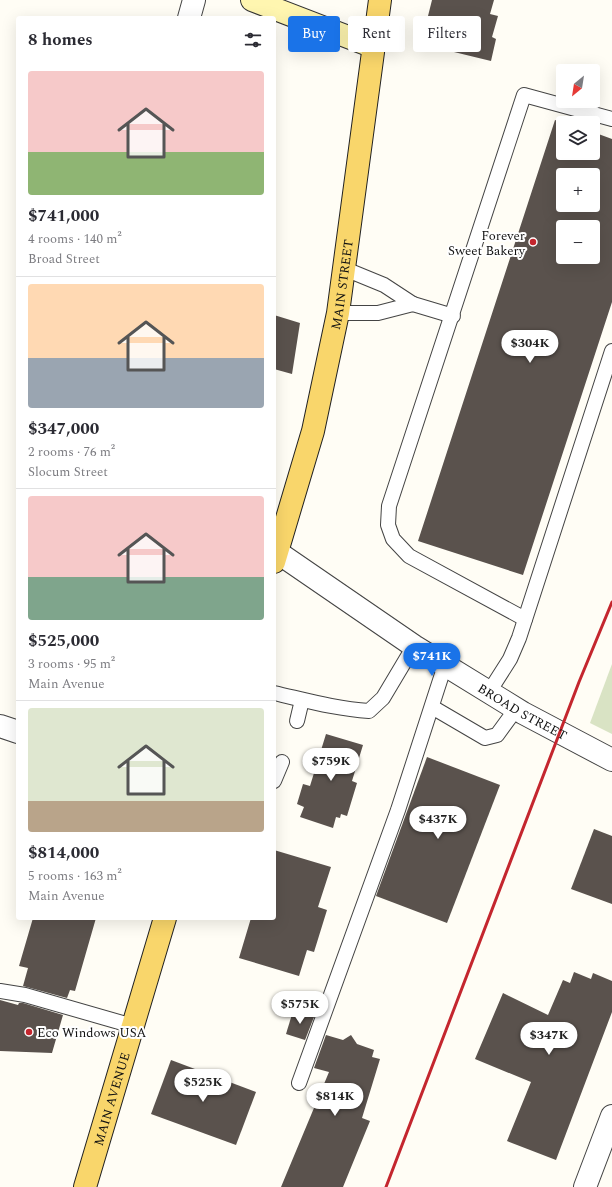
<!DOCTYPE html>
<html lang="en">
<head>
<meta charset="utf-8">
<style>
	:root { --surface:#fff; --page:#f7f7f7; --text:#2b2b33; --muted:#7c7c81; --line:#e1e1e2; --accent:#1a73e8 }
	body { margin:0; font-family:Spectral,serif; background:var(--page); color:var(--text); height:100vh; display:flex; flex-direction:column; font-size:15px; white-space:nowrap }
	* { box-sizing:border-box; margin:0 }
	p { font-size:13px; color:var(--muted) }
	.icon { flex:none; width:22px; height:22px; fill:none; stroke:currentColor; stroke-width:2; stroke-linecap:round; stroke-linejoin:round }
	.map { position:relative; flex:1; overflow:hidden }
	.sheet { position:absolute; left:16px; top:16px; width:260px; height:904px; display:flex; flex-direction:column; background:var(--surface); border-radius:4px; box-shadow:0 4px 16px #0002 }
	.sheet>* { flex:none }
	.banner { position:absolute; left:288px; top:16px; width:264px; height:36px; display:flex; gap:8px }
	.needle { width:26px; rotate:210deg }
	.fabs { position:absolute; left:556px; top:64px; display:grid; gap:8px }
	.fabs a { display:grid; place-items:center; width:44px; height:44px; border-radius:4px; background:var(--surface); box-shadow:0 4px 16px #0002; font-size:20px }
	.price { position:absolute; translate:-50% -34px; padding:0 9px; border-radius:14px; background:#fff; color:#222; font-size:13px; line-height:26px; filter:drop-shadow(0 1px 2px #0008) }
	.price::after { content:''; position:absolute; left:50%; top:24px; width:12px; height:9px; margin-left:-6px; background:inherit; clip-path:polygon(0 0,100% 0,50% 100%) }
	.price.on { background:var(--accent); color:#fff }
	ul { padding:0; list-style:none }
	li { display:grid; align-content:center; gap:8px; height:212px; padding:0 12px }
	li+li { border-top:1px solid var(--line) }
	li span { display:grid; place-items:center; height:124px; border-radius:4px; color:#555 }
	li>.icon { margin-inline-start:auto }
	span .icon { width:72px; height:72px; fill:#fffc; stroke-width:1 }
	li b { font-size:17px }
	h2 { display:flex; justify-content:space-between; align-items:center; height:48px; padding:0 12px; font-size:17px }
	.chip { padding:0 14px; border-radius:4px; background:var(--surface); box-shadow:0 4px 16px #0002; font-size:14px; line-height:36px }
	.chip.on { background:var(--accent); color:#fff }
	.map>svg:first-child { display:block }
	.cemetery { fill:#d9e3c4 }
	.building { fill:#5a524d; fill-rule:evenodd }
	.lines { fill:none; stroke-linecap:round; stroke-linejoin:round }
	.service-casing { stroke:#444; stroke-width:16 }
	.minor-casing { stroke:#444; stroke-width:24 }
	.tertiary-casing { stroke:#444; stroke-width:24 }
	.secondary-casing { stroke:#333; stroke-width:24 }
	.primary-casing { stroke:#222; stroke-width:24 }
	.service { stroke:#fff; stroke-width:14 }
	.minor { stroke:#fff; stroke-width:22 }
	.tertiary { stroke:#fff; stroke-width:22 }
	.secondary { stroke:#fff6b0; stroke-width:22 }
	.primary { stroke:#f9d66b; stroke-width:22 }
	.rail { stroke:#c4262e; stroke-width:3 }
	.poi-dot { fill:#c4262e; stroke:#fff; stroke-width:1.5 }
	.labels { text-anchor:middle; stroke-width:4; stroke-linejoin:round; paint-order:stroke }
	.poi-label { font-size:13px; fill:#111; stroke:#fff; text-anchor:end }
	.street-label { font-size:13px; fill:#111; stroke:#fff }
</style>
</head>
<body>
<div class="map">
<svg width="612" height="1187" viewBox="0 0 612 1187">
	<rect width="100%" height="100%" fill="#fffdf5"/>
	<!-- cemetery -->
	<path class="cemetery" d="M612,664V734L590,723Z"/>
	<!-- building -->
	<g class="building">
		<path d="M432,0H494L490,14L498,16L492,37L496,39L491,61L421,44Z"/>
		<path d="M555,120L564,123L563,153H593V132L612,139V302L523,575L418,541ZM563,175H593V205H563ZM563,227H593V257H563Z"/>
		<path d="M274,315L300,323L292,374L274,369Z"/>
		<path d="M326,734L363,745L352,781L357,783L347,816L341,814L340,818L336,817L333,828L300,817L304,807L297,804L303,784L310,786Z"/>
		<path d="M427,757L500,785L447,923L376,896Z"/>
		<path d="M594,829L612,836V904L571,889Z"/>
		<path d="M274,850L331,867L318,907L327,910L314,952L307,950L299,976L239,958L251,918H274Z"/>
		<path d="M33,918H96L75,991L70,990L67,998L23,986L28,968L19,966Z"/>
		<path d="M574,972L591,979L593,973L612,981V1012L556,1160L507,1141L531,1082L475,1059L503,993L548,1015L563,980L570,983Z"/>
		<path d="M0,1000L18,1005L19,1003H23L63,1015L52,1053L0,1051Z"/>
		<path d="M293,1011L314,1017L305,1040L286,1034Z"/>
		<path d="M326,1035L343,1040L351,1035L357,1044L374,1050L372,1057L380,1059L362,1118L370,1121L343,1187H281L329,1072L314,1068Z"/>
		<path d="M171,1060L256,1092L236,1145L151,1114Z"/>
	</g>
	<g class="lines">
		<!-- service casing -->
		<g class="service-casing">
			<g id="service">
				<path d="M413,304L453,316"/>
				<path d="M338,313H378L413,304L384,285L345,269"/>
				<path d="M525,619L409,556L393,539L388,525L389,506L524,95L612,119"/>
				<path d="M489,692L510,659L519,638L612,351"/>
				<path d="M274,693C305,700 336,709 369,711L383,698L414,646"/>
				<path d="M432,707L485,738L497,735L516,709"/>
				<path d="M297,721L302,700"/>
				<path d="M274,781L282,762"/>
				<path d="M0,991L25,995L133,1026"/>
				<path d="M299,1083L398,810L445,665"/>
			</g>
		</g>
		<!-- minor casing -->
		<g class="minor-casing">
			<g id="minor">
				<path d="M189,18L194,0"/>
				<path d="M0,726L18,732"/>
				<path d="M585,1187L612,1116"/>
			</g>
		</g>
		<!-- tertiary casing -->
		<g class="tertiary-casing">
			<g id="tertiary">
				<path id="s1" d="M277,552L414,646L523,713L612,760"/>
			</g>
		</g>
		<!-- secondary casing -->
		<g class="secondary-casing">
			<path id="secondary" d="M252,0L374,47"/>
		</g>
		<!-- primary casing -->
		<g class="primary-casing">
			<g id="primary">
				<path id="s2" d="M274,562L313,431L338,313L380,0"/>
				<path id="s3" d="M85,1187L165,918"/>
			</g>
		</g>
		<!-- service -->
		<use href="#service" class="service"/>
		<!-- minor -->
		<use href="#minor" class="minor"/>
		<!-- tertiary -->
		<use href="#tertiary" class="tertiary"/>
		<!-- secondary -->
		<use href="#secondary" class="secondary"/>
		<!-- primary -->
		<use href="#primary" class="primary"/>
		<!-- rail -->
		<path class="rail" d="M386,1187L579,682L612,602"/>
	</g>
	<!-- markers -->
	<g class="poi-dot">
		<circle cx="533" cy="242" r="4"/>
		<circle cx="29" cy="1032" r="4"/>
	</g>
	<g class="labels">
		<!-- poi labels -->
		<g class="poi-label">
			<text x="525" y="240">Forever<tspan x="525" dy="15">Sweet Bakery</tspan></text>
			<text x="37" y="1037" text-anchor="start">Eco Windows USA</text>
		</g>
		<!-- street labels -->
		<g class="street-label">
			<text dy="5" stroke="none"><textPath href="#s2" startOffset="286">MAIN STREET</textPath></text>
			<text dy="5" stroke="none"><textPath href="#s1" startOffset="293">BROAD STREET</textPath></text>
			<text dy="5" stroke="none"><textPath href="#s3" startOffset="92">MAIN AVENUE</textPath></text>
		</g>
	</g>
</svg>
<div class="fabs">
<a><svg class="needle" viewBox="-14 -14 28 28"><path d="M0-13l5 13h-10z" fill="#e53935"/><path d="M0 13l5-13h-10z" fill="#7c7c81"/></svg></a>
<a><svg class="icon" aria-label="layers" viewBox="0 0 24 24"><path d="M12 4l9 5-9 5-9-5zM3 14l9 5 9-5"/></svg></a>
<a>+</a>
<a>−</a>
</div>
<b class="price" style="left:530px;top:364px">$304K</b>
<b class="price on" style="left:432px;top:677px">$741K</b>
<b class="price" style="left:331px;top:782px">$759K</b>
<b class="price" style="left:438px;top:840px">$437K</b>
<b class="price" style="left:300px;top:1025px">$575K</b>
<b class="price" style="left:549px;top:1056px">$347K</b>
<b class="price" style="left:203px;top:1103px">$525K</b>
<b class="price" style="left:335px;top:1117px">$814K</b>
<div class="banner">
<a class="chip on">Buy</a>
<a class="chip">Rent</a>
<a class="chip">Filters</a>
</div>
<section class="sheet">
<h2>8 homes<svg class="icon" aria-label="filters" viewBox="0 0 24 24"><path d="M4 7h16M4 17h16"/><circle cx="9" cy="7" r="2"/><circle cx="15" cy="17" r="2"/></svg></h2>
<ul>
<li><span style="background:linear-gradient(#f6c9c9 65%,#8fb573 0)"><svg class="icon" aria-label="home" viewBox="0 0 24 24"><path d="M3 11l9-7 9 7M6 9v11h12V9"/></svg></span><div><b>$741,000</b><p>4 rooms · 140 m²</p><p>Broad Street</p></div></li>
<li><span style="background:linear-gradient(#ffd9b3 60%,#9aa5b1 0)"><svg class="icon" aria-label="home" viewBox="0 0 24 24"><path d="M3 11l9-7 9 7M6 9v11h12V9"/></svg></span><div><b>$347,000</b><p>2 rooms · 76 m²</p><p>Slocum Street</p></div></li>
<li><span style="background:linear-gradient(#f6c9c9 65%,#7fa58c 0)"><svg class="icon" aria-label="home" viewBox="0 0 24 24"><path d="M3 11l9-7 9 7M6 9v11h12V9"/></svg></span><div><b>$525,000</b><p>3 rooms · 95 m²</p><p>Main Avenue</p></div></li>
<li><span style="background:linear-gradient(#dfe7d0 75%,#b9a48a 0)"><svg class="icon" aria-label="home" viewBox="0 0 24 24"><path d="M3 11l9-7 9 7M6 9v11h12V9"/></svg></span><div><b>$814,000</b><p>5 rooms · 163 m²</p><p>Main Avenue</p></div></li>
</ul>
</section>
</div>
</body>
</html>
